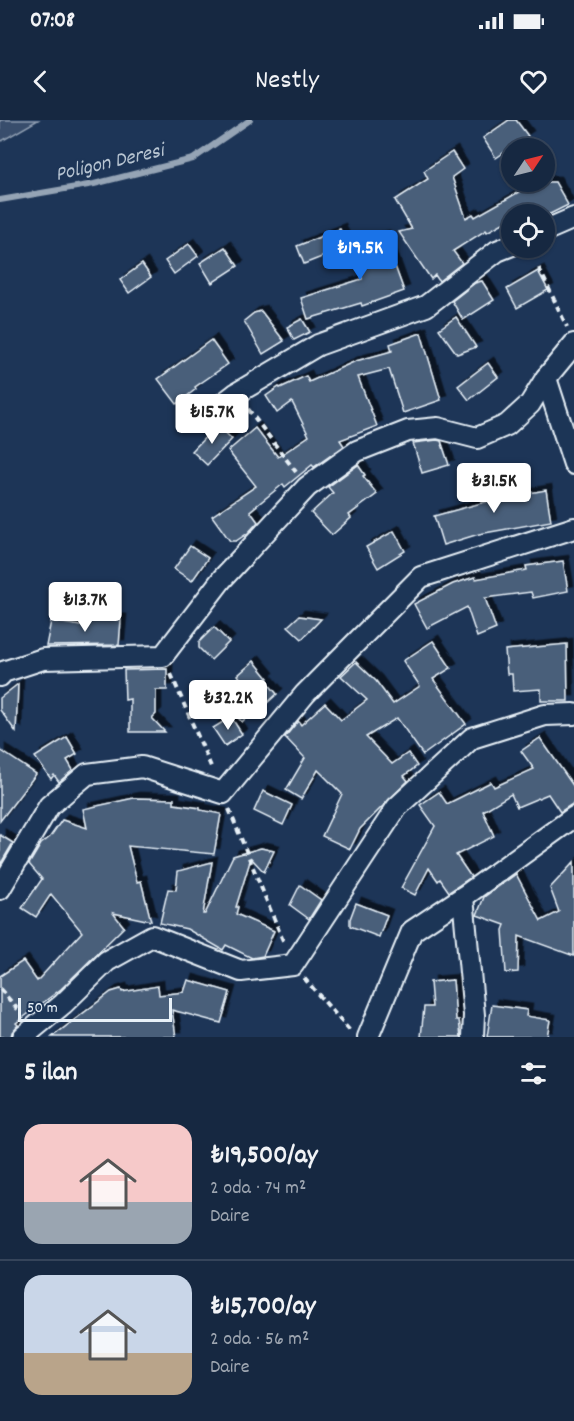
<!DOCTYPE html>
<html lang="tr">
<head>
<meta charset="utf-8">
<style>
	:root { --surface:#162841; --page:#23344c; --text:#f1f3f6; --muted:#9ea6b1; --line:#35445a; --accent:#1a73e8 }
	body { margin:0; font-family:Dekko,sans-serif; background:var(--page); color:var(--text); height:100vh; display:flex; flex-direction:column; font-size:22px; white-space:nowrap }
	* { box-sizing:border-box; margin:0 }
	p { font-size:20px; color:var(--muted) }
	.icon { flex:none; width:33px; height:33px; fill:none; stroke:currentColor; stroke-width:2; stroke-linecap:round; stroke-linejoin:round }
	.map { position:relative; height:917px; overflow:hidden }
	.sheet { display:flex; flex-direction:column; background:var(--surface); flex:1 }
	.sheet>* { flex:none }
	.needle { width:39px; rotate:55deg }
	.tools { position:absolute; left:501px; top:18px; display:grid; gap:12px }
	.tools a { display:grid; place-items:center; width:54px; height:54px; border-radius:50%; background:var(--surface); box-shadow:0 2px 4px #0004,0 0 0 2px var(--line); font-size:30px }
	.scale { position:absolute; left:18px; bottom:15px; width:154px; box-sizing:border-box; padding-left:6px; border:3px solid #e8f1f8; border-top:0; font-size:16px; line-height:21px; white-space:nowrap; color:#e8f1f8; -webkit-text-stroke:4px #1d3557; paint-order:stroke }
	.price { position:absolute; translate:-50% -51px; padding:0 14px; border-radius:6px; background:#fff; color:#222; font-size:20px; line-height:39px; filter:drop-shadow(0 2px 3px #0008) }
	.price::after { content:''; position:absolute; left:50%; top:36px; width:18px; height:14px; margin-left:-9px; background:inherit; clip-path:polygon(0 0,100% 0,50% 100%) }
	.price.on { background:var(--accent); color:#fff }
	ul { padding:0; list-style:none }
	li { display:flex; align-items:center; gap:18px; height:150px; padding:0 24px }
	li+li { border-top:2px solid var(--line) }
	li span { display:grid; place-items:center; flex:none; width:168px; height:120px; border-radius:18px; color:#555 }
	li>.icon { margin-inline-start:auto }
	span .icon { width:72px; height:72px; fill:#fffc; stroke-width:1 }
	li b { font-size:26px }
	h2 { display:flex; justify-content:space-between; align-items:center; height:72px; padding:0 24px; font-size:26px }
	.status { display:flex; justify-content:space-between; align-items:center; height:42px; padding:0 30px; background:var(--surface); direction:ltr }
	.status svg { height:16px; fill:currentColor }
	header { display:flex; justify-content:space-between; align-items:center; height:78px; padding:0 24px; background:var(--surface); font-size:27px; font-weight:600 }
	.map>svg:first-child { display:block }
	.green { fill:#374d6c; stroke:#909fb2; stroke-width:1.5 }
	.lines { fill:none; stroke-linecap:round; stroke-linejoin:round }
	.stream { stroke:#95a4b5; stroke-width:6 }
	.building { fill:#495e7a; stroke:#e8f1f8; stroke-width:1.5; filter:url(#shadow) }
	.street-casing { stroke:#e8f1f8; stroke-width:24 }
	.path { stroke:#e8f1f8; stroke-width:4; stroke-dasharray:6 4.5; stroke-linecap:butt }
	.street { stroke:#1d3557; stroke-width:20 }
	.labels { text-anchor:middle; stroke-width:4.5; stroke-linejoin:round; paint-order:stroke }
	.water-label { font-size:21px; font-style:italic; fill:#b7c4d1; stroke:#1d3557 }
</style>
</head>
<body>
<div class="status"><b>07:08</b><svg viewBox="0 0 49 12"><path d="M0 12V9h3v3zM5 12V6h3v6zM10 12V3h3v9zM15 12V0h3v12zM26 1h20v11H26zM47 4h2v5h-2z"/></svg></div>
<header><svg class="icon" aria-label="back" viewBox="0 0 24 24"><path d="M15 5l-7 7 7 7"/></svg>Nestly<svg class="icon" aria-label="heart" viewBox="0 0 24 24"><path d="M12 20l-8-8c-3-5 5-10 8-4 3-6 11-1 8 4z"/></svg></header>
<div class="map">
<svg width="574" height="917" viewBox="0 0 574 917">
	<defs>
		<filter id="shadow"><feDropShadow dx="5.5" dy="-5.5" stdDeviation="0" flood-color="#0009"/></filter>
	</defs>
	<rect width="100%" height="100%" fill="#1d3557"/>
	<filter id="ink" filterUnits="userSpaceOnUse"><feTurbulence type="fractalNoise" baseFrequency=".0167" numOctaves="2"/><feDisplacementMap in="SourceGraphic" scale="12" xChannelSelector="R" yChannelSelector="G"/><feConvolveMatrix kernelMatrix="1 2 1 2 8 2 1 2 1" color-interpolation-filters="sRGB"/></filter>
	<g filter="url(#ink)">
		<!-- green -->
		<path class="green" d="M0,0H38L0,22Z"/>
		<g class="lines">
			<!-- stream -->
			<path class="stream" d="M0,80L94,64L193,39L250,0"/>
		</g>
		<!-- building -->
		<g class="building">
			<path d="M509,0H516L528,16L496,38L483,18Z"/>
			<path d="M452,32L463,49L452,57L466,98L473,94L475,97L526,68L522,62H555L568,85L550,94H535L531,87L518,94H512V98L487,112L486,110L453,131L462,143L439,161L435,155L431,159L399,112L412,109L395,80L428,59L424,51Z"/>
			<path d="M340,109L347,127L304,144L297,126Z"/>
			<path d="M384,116L404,171L362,186L361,183L308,199L301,178L362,159L353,123Z"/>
			<path d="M189,124L198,136L174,154L165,141Z"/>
			<path d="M225,127L238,146L212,163L200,143Z"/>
			<path d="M142,144L151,157L129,173L120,160Z"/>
			<path d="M538,151L548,170L517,188L507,169Z"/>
			<path d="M482,161L494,180L463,200L452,181L475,163Z"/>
			<path d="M261,191L284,221L263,234L244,201L254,193Z"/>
			<path d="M456,197L476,227L457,234L439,209Z"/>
			<path d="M302,199L310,212L294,220L287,207Z"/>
			<path d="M421,213L441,280L403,293L389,249L358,257L377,306L340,320L344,326L314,347L312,345L285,367L283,364L250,391L258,402L248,413L236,421H230L212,396L256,366L228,331L255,308L278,337L309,316L292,282L277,293L266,276L279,267L280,268L306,256L309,262L356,241L392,231L390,224Z"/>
			<path d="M211,220L228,244L195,267L196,269L177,284L158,259Z"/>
			<path d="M488,243L498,257L469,280L458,266Z"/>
			<path d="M217,305L232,319L207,345L192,331Z"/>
			<path d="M437,320L441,321L449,345L422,353L413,323Z"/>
			<path d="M358,345L365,355L363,356L377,374L349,395L351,398L332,415L311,393L333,373L328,367Z"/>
			<path d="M510,360L512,376L546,370L551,401L479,414L443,425L434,396L489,381L486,363Z"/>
			<path d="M394,411L405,431L378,448L366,427Z"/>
			<path d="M190,426L208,438L192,461L174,449Z"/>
			<path d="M563,441L568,471L533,478L531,472L485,478L496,509L477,517L467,487L427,508L414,484L453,464L475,457L476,459L527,450L526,446Z"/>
			<path d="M299,496L321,499L302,519L288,506Z"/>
			<path d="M87,497L121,500L119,525L46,526L51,501L87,507Z"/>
			<path d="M214,507L229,522L211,540L199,528V522Z"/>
			<path d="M433,521L451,548L433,559L466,604L423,635L397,598L366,617L392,644L408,633L417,646L404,656L408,661L360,709L350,729L322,716L342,674L318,650L301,679L286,670L305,638L285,617L298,601L301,605L325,583L341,600L367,580L341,556L356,542L376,561L393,584L420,566L403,541Z"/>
			<path d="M567,524L568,581H541V569L513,571L512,554H507L505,530Z"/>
			<path d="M254,541L268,558L265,560L277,574L265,585L262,582L242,602L219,578L240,558L238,555Z"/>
			<path d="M167,549V570H156V594L152,598L165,612H130V579L125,580L124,550Z"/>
			<path d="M18,564L16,612L0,590V578Z"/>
			<path d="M231,597L242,614L225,626L213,608Z"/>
			<path d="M67,617L77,634L67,640L73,650L59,662L54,655L51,659L35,637Z"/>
			<path d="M540,618L574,667V683L560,692L548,674L517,687L511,674L483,691L494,716L456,735L471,757L449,772L440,759L438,761L429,748L415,775L401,768L435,706L420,685L439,672L447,684L491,662L494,667L534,649L521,631Z"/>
			<path d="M0,630L36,654L0,701Z"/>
			<path d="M263,671L292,685L283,705L254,691Z"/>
			<path d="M134,678L174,679V684L200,688V690L221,694L214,734L128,726L137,762L141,761L151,801L113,793L124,807L61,869L16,903L18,905L12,912L11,917H0V856L23,841L37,861L82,812L51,774L36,797L22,788L42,759L29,744L41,724L50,717L62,700L87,708L83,689Z"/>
			<path d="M0,715L13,723L0,745Z"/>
			<path d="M261,728L274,731L264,752L251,738L236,787H238L236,794L274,811L263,836L252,838L226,825L223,830L187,809L160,803L168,769L176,770L178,751L212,742L203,794H205L233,736Z"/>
			<path d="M574,742V836L519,816L518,852L506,853L503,810L505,805L477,795L484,777L516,754L541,801L559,792L550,768Z"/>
			<path d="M300,765L321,780L309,799L290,785Z"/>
			<path d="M356,783L387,795L379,817L350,806V799Z"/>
			<path d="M188,860L230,872L221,903L172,890L176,917H52L111,872L121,869L122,872L158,866L159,875L184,872Z"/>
			<path d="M453,860L456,900H459L461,917H421L424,887H432L430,862Z"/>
			<path d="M492,885L527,890L526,896L550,900L547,917H487Z"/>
		</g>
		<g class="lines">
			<!-- street casing -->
			<g class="street-casing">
				<g id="street">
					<path d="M544,111L574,98"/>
					<path d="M546,258L574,344"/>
					<path d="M201,301L237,273L318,225L426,186L497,131L512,125"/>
					<path d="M0,556L3,552L43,539L163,536L222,459L307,367L357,331L408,311L438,308L477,318L507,305L530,284L546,258L574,224"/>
					<path d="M0,769L49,686L87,654L142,647L223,673L305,574L421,457L574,408"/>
					<path d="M463,777L474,895L473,917"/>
					<path d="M23,917L63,884L107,841L152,816L241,851L293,845L397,687L472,618L545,595L574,594"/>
					<path d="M368,917L412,811L463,777L574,697"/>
				</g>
			</g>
			<!-- path -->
			<g class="path">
				<path d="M539,148L567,207"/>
				<path d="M248,289L296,352"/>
				<path d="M171,554L212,649"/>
				<path d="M229,689L284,823"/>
				<path d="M304,858L350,911"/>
				<path d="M0,869L21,893"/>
			</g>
			<!-- street -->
			<use href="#street" class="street"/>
		</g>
	</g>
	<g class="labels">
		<!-- water labels -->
		<g class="water-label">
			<text transform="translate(109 41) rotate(-13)" y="7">Poligon Deresi</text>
		</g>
	</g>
</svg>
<div class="tools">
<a><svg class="needle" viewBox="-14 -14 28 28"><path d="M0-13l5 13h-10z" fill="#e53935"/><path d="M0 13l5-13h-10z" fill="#9ea6b1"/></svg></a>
<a><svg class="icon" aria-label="locate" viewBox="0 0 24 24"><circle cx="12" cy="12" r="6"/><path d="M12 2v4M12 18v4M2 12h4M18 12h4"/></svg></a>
</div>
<div class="scale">50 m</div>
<b class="price on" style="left:360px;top:161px">₺19.5K</b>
<b class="price" style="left:212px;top:325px">₺15.7K</b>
<b class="price" style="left:494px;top:394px">₺31.5K</b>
<b class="price" style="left:85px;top:513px">₺13.7K</b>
<b class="price" style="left:228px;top:611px">₺32.2K</b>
</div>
<section class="sheet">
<h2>5 ilan<svg class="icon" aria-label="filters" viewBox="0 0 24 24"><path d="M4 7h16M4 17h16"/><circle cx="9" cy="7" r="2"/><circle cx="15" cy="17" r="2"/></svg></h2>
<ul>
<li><span style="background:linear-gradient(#f6c9c9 65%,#9aa5b1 0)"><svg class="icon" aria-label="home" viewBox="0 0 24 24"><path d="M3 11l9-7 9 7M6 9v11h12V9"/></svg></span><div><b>₺19,500/ay</b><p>2 oda · 74 m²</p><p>Daire</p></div></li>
<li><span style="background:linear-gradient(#c9d6e8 65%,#b9a48a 0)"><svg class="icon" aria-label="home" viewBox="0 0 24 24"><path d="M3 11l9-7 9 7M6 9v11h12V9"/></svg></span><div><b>₺15,700/ay</b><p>2 oda · 56 m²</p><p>Daire</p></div></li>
</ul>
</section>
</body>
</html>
